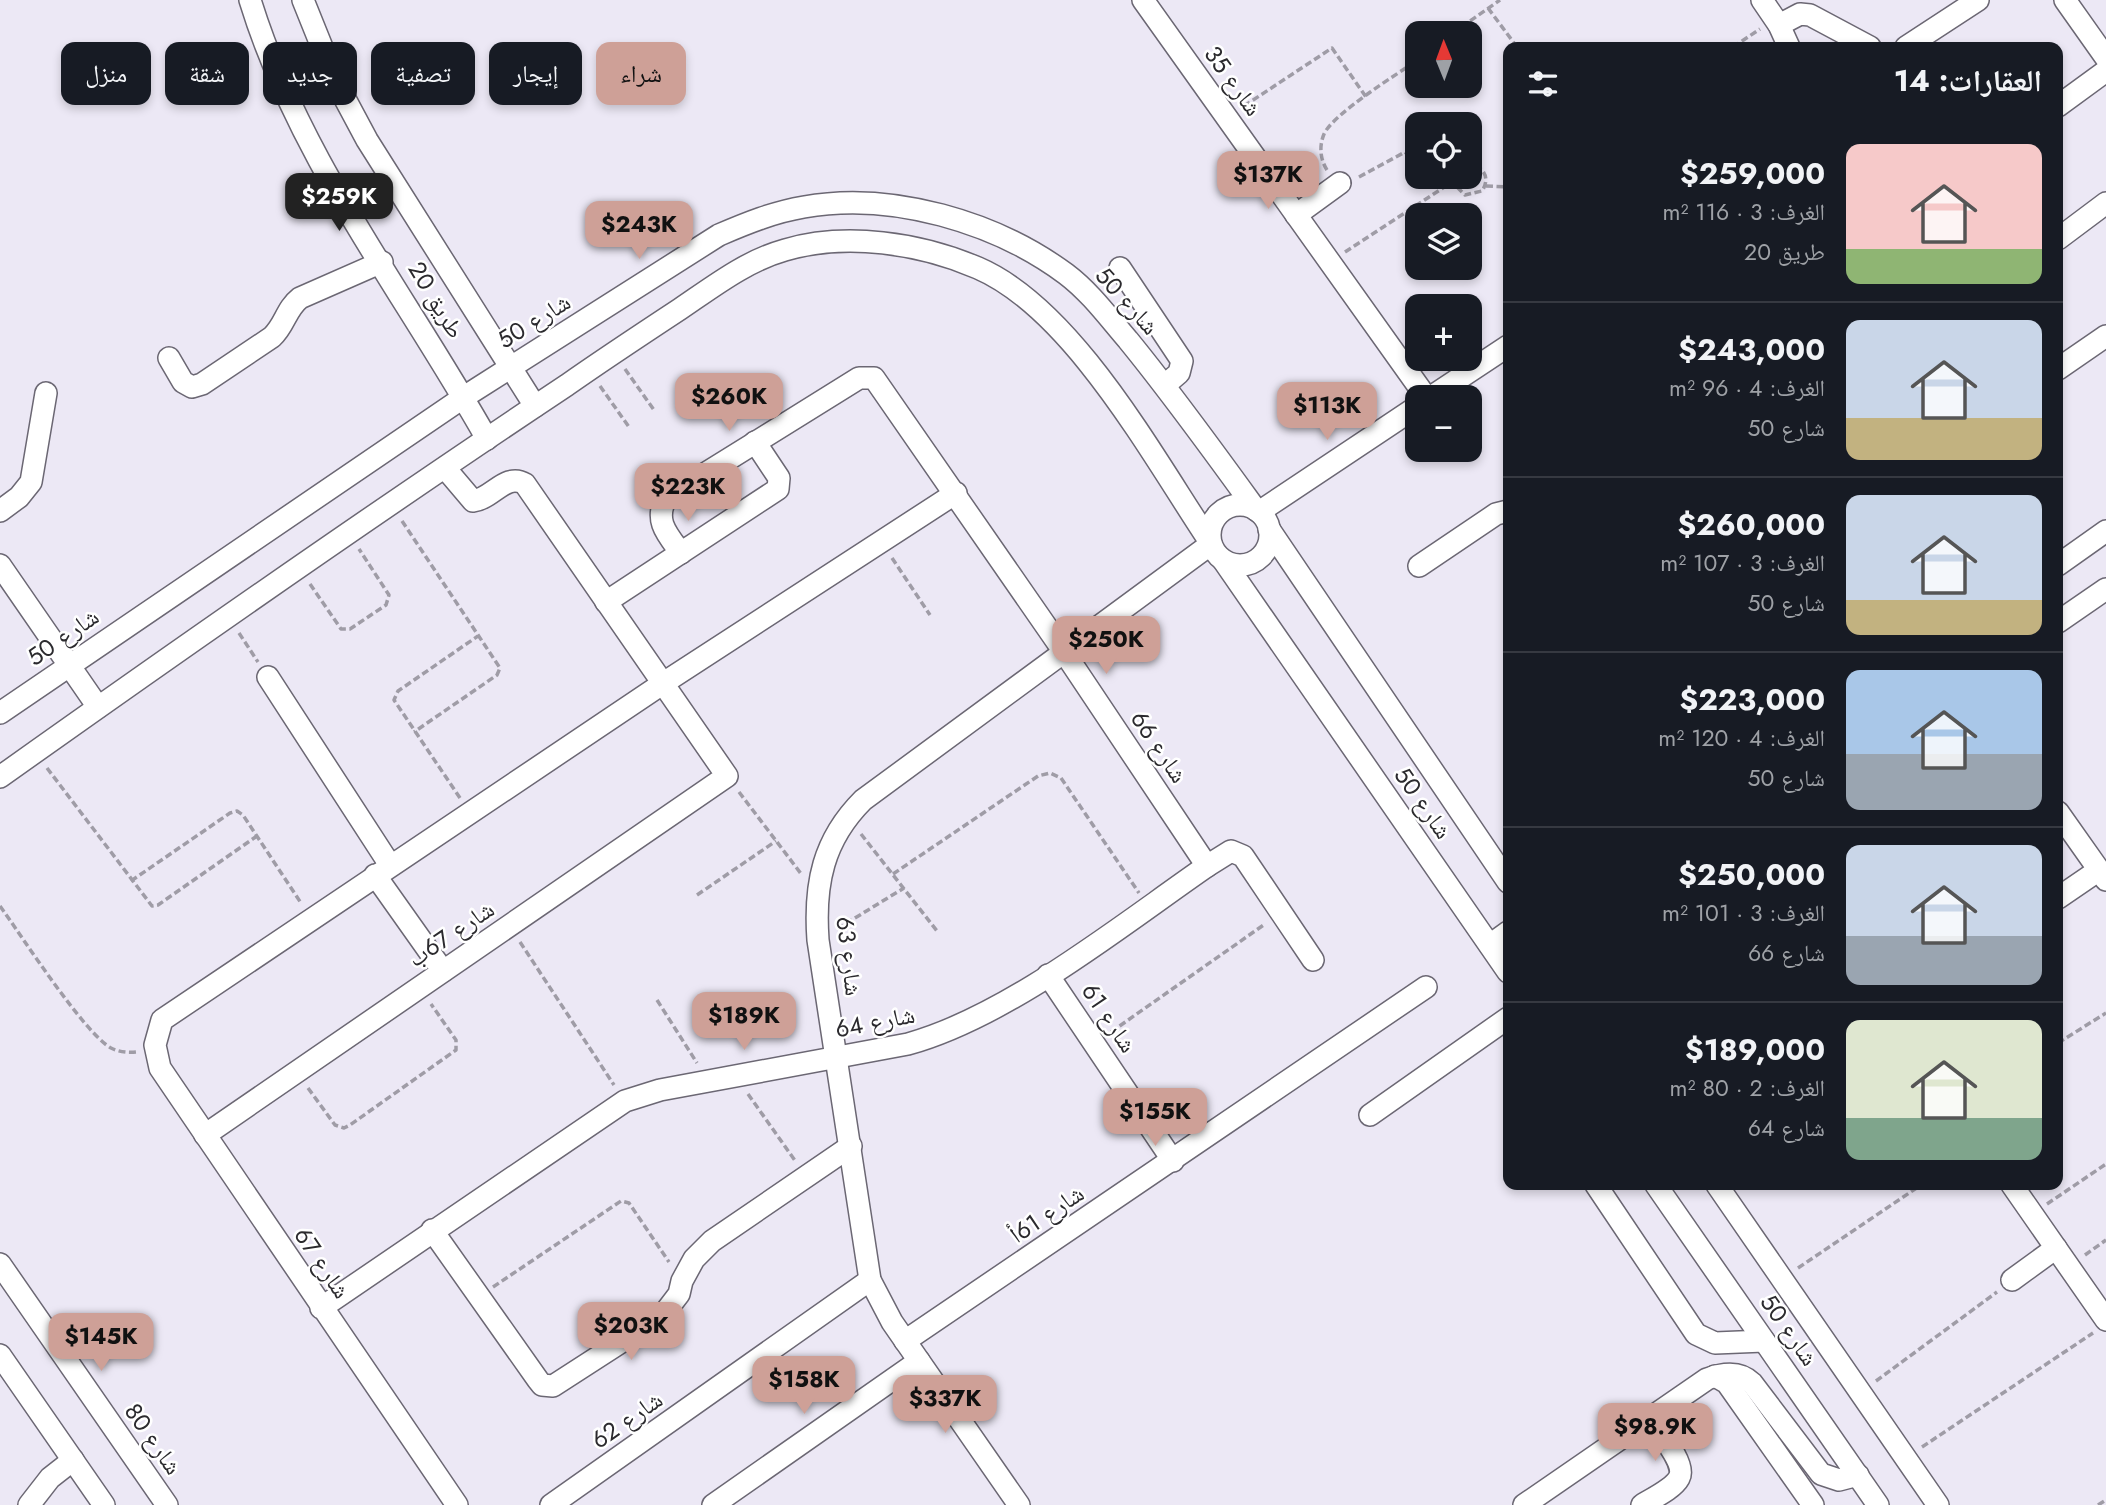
<!DOCTYPE html>
<html lang="ar">
<head>
<meta charset="utf-8">
<style>
	:root { --surface:#171b24; --page:#242831; --text:#f1f3f6; --muted:#9ea1a6; --line:#363941; --accent:#cea097 }
	body { margin:0; font-family:Jost,"Noto Naskh Arabic",sans-serif; background:var(--page); color:var(--text); direction:rtl; height:100vh; display:flex; flex-direction:column; font-size:26px; white-space:nowrap }
	* { box-sizing:border-box; margin:0 }
	p { font-size:23px; color:var(--muted) }
	.icon { flex:none; width:38px; height:38px; fill:none; stroke:currentColor; stroke-width:2; stroke-linecap:round; stroke-linejoin:round }
	.map { position:relative; flex:1; overflow:hidden; direction:ltr }
	.side { position:absolute; left:1503px; top:42px; width:560px; height:1148px; display:flex; flex-direction:column; background:var(--surface); border-radius:14px; box-shadow:0 4px 10px #0003; direction:rtl }
	.side>* { flex:none }
	.hud { position:absolute; left:21px; top:42px; width:665px; height:63px; direction:rtl; display:flex; gap:14px }
	.needle { width:46px; rotate:359deg }
	.fabs { position:absolute; left:1405px; top:21px; display:grid; gap:14px }
	.fabs a { display:grid; place-items:center; width:77px; height:77px; border-radius:14px; background:var(--surface); box-shadow:0 4px 10px #0003; font-size:35px }
	.price { position:absolute; translate:-50% -60px; padding:0 16px; border-radius:14px; background:var(--accent); color:#111; font-size:23px; line-height:46px; filter:drop-shadow(0 2px 4px #0008) }
	.price::after { content:''; position:absolute; left:50%; top:42px; width:21px; height:16px; margin-left:-10px; background:inherit; clip-path:polygon(0 0,100% 0,50% 100%) }
	.price.on { background:#222; color:#fff }
	ul { padding:0; list-style:none }
	li { display:flex; align-items:center; gap:21px; height:175px; padding:0 21px }
	li+li { border-top:2px solid var(--line) }
	li span { display:grid; place-items:center; flex:none; width:196px; height:140px; border-radius:14px; color:#555 }
	li>.icon { margin-inline-start:auto }
	span .icon { width:84px; height:84px; fill:#fffc; stroke-width:1 }
	li b { font-size:30px }
	h2 { display:flex; justify-content:space-between; align-items:center; height:84px; padding:0 21px; font-size:30px }
	.chip { padding:0 24px; border-radius:14px; background:var(--surface); box-shadow:0 4px 10px #0003; font-size:24px; line-height:63px }
	.chip.on { background:var(--accent); color:#111 }
	.map>svg:first-child { display:block }
	.lines { fill:none; stroke-linecap:round; stroke-linejoin:round }
	.minor-casing { stroke:#6b6773; stroke-width:24 }
	.path { stroke:#9f9ca6; stroke-width:3.5; stroke-dasharray:7 3.5; stroke-linecap:butt }
	.minor { stroke:#fff; stroke-width:21 }
	.labels { text-anchor:middle; stroke-width:5; stroke-linejoin:round; paint-order:stroke }
	.street-label { font-size:24px; fill:#2b2a2e; stroke:#fff }
</style>
</head>
<body>
<div class="map">
<svg width="2106" height="1505" viewBox="0 0 2106 1505">
	<rect width="100%" height="100%" fill="#ece8f5"/>
	<g class="lines">
		<!-- minor casing -->
		<g class="minor-casing">
			<g id="minor">
				<path d="M250,0C299,160 406,295 487,439"/>
				<path d="M303,0L336,82L367,140L535,406"/>
				<path d="M1143,0L1426,397"/>
				<path d="M1762,0L1779,25L1789,47"/>
				<path d="M2065,0L2106,58"/>
				<path d="M1779,25L1800,14L1810,15L1870,47"/>
				<path d="M1906,47L1978,0"/>
				<path d="M2058,106L2106,71"/>
				<path d="M1296,215L1340,183"/>
				<path d="M2058,239L2106,203"/>
				<path d="M1120,268L1182,361L1179,373L1165,385"/>
				<path d="M169,358L183,382L192,387L202,384L272,337C285,325 286,309 300,298L382,262"/>
				<path d="M2058,369L2106,336"/>
				<path d="M1431,397L1508,346"/>
				<circle cx="1240" cy="535" r="30"/>
				<path d="M0,511L19,497L31,482L46,393"/>
				<path d="M1259,512L1418,406"/>
				<path d="M1269,529L1508,882"/>
				<path d="M681,553C667,534 654,521 666,498L859,378H874L1064,652L1207,866L1231,851L1243,856L1313,960"/>
				<path d="M1223,560L1508,972"/>
				<path d="M0,565L98,707"/>
				<path d="M2058,565L2106,531"/>
				<path d="M1419,566L1496,514L1508,511"/>
				<path d="M606,602L778,489L779,478L755,442"/>
				<path d="M2058,622L2106,589"/>
				<path d="M268,677L390,865"/>
				<path d="M0,713L464,397L719,235C747,223 774,212 804,207C891,191 996,222 1066,274C1090,292 1109,318 1128,340C1173,395 1214,452 1256,510"/>
				<path d="M0,777C187,644 376,512 567,385C604,359 642,334 680,309C714,286 746,261 785,250C846,232 920,243 978,268C1073,309 1153,457 1210,542"/>
				<path d="M2058,812L2106,880"/>
				<path d="M375,875L443,971"/>
				<path d="M2058,898L2099,870"/>
				<path d="M1490,945L1508,932"/>
				<path d="M1048,975L1173,1161"/>
				<path d="M1370,1115L1508,1018"/>
				<path d="M205,1135L727,776L525,484C506,472 492,499 473,501L445,468"/>
				<path d="M1596,1185L1696,1334L1715,1343L1764,1341"/>
				<path d="M1656,1185L1878,1505"/>
				<path d="M1717,1185L1938,1505"/>
				<path d="M2012,1185L2106,1320"/>
				<path d="M432,1230L538,1380L542,1385L553,1386L663,1315L679,1294L682,1281L694,1259L712,1241L851,1146"/>
				<path d="M0,1264L167,1505"/>
				<path d="M2012,1280L2056,1248"/>
				<path d="M321,1308L625,1101L660,1090L908,1044C1009,1016 1120,926 1207,866"/>
				<path d="M905,1341L1426,987"/>
				<path d="M0,1355L104,1505"/>
				<path d="M1715,1376L1727,1383L1813,1505"/>
				<path d="M29,1505L50,1478L73,1460"/>
				<path d="M457,1505L160,1068L155,1045L162,1020L662,684L956,493"/>
				<path d="M551,1505L870,1280"/>
				<path d="M713,1505L919,1361"/>
				<path d="M1019,1505L892,1322L870,1280L818,940C814,884 823,840 863,800L1211,544"/>
				<path d="M1524,1505L1707,1379C1723,1373 1740,1371 1752,1383L1821,1474L1839,1480L1858,1475"/>
				<path d="M1642,1505C1653,1498 1673,1489 1679,1478C1687,1464 1658,1431 1650,1419"/>
			</g>
		</g>
		<!-- path -->
		<g class="path">
			<path d="M1488,8L1517,47"/>
			<path d="M1453,33L1500,0"/>
			<path d="M1733,47L1760,29"/>
			<path d="M1244,106L1332,48L1366,97"/>
			<path d="M1327,170C1320,159 1319,146 1324,134C1333,114 1397,74 1418,60"/>
			<path d="M1359,177L1405,152L1418,166"/>
			<path d="M1455,177L1456,186L1465,195L1482,191C1490,179 1485,167 1470,164"/>
			<path d="M1486,186L1508,187"/>
			<path d="M1345,252L1455,180"/>
			<path d="M625,369L654,410"/>
			<path d="M600,386L629,427"/>
			<path d="M402,521L500,668L497,675L414,732"/>
			<path d="M892,558L930,615"/>
			<path d="M310,584L341,629H350L386,605L389,595L359,549"/>
			<path d="M239,633L258,662"/>
			<path d="M47,768L152,906L158,905L257,836"/>
			<path d="M739,792L802,875"/>
			<path d="M460,798L394,700L398,691L478,636"/>
			<path d="M861,834L937,931"/>
			<path d="M893,874L1038,776L1050,773L1061,778L1139,893"/>
			<path d="M131,881L230,813L237,811L243,815L301,903"/>
			<path d="M697,895L776,841"/>
			<path d="M0,906C21,935 84,1033 111,1048C119,1052 128,1053 137,1052"/>
			<path d="M837,929L904,888"/>
			<path d="M520,942L614,1085"/>
			<path d="M657,1000L697,1063"/>
			<path d="M1111,1032L1265,924"/>
			<path d="M2058,1043L2106,1013"/>
			<path d="M308,1088L335,1125L344,1128L350,1125L456,1050V1040L431,1004"/>
			<path d="M748,1094L796,1162"/>
			<path d="M2047,1204L2106,1164"/>
			<path d="M2085,1255L2106,1240"/>
			<path d="M1798,1268L1921,1185"/>
			<path d="M493,1287L621,1201L629,1203L669,1262"/>
			<path d="M1876,1381L1997,1292"/>
			<path d="M1922,1447L2093,1333"/>
			<path d="M2098,1505L2106,1500"/>
		</g>
		<!-- minor -->
		<use href="#minor" class="minor"/>
	</g>
	<g class="labels">
		<!-- street labels -->
		<g class="street-label">
			<text transform="translate(1233 81) rotate(54)" y="8">شارع 35</text>
			<text transform="translate(436 300) rotate(59)" y="8">طريق 20</text>
			<text transform="translate(1127 301) rotate(48)" y="8">شارع 50</text>
			<text transform="translate(534 321) rotate(-32)" y="8">شارع 50</text>
			<text transform="translate(63 637) rotate(-35)" y="8">شارع 50</text>
			<text transform="translate(1159 747) rotate(56)" y="8">شارع 66</text>
			<text transform="translate(1423 803) rotate(55)" y="8">شارع 50</text>
			<text transform="translate(451 934) rotate(-34)" y="8">شارع 67ب</text>
			<text transform="translate(849 956) rotate(83)" y="8">شارع 63</text>
			<text transform="translate(1109 1018) rotate(56)" y="8">شارع 61</text>
			<text transform="translate(875 1022) rotate(-11)" y="8">شارع 64</text>
			<text transform="translate(1047 1214) rotate(-34)" y="8">شارع 61أ</text>
			<text transform="translate(322 1263) rotate(56)" y="8">شارع 67</text>
			<text transform="translate(1789 1330) rotate(55)" y="8">شارع 50</text>
			<text transform="translate(627 1420) rotate(-35)" y="8">شارع 62</text>
			<text transform="translate(153 1439) rotate(55)" y="8">شارع 80</text>
		</g>
	</g>
</svg>
<div class="fabs">
<a><svg class="needle" viewBox="-14 -14 28 28"><path d="M0-13l5 13h-10z" fill="#e53935"/><path d="M0 13l5-13h-10z" fill="#9ea1a6"/></svg></a>
<a><svg class="icon" aria-label="locate" viewBox="0 0 24 24"><circle cx="12" cy="12" r="6"/><path d="M12 2v4M12 18v4M2 12h4M18 12h4"/></svg></a>
<a><svg class="icon" aria-label="layers" viewBox="0 0 24 24"><path d="M12 4l9 5-9 5-9-5zM3 14l9 5 9-5"/></svg></a>
<a>+</a>
<a>−</a>
</div>
<b class="price" style="left:1268px;top:211px">$137K</b>
<b class="price on" style="left:339px;top:233px">$259K</b>
<b class="price" style="left:639px;top:261px">$243K</b>
<b class="price" style="left:729px;top:433px">$260K</b>
<b class="price" style="left:1327px;top:442px">$113K</b>
<b class="price" style="left:688px;top:523px">$223K</b>
<b class="price" style="left:1106px;top:676px">$250K</b>
<b class="price" style="left:744px;top:1052px">$189K</b>
<b class="price" style="left:1155px;top:1148px">$155K</b>
<b class="price" style="left:631px;top:1362px">$203K</b>
<b class="price" style="left:101px;top:1373px">$145K</b>
<b class="price" style="left:804px;top:1416px">$158K</b>
<b class="price" style="left:945px;top:1435px">$337K</b>
<b class="price" style="left:1655px;top:1463px">$98.9K</b>
<div class="hud">
<a class="chip on">شراء</a>
<a class="chip">إيجار</a>
<a class="chip">تصفية</a>
<a class="chip">جديد</a>
<a class="chip">شقة</a>
<a class="chip">منزل</a>
</div>
<section class="side">
<h2>العقارات: 14<svg class="icon" aria-label="filters" viewBox="0 0 24 24"><path d="M4 7h16M4 17h16"/><circle cx="9" cy="7" r="2"/><circle cx="15" cy="17" r="2"/></svg></h2>
<ul>
<li><span style="background:linear-gradient(#f6c9c9 75%,#8fb573 0)"><svg class="icon" aria-label="home" viewBox="0 0 24 24"><path d="M3 11l9-7 9 7M6 9v11h12V9"/></svg></span><div><b>$259,000</b><p>الغرف: 3 · 116 m²</p><p>طريق 20</p></div></li>
<li><span style="background:linear-gradient(#c9d6e8 70%,#c2b280 0)"><svg class="icon" aria-label="home" viewBox="0 0 24 24"><path d="M3 11l9-7 9 7M6 9v11h12V9"/></svg></span><div><b>$243,000</b><p>الغرف: 4 · 96 m²</p><p>شارع 50</p></div></li>
<li><span style="background:linear-gradient(#c9d6e8 75%,#c2b280 0)"><svg class="icon" aria-label="home" viewBox="0 0 24 24"><path d="M3 11l9-7 9 7M6 9v11h12V9"/></svg></span><div><b>$260,000</b><p>الغرف: 3 · 107 m²</p><p>شارع 50</p></div></li>
<li><span style="background:linear-gradient(#a9c7e8 60%,#9aa5b1 0)"><svg class="icon" aria-label="home" viewBox="0 0 24 24"><path d="M3 11l9-7 9 7M6 9v11h12V9"/></svg></span><div><b>$223,000</b><p>الغرف: 4 · 120 m²</p><p>شارع 50</p></div></li>
<li><span style="background:linear-gradient(#c9d6e8 65%,#9aa5b1 0)"><svg class="icon" aria-label="home" viewBox="0 0 24 24"><path d="M3 11l9-7 9 7M6 9v11h12V9"/></svg></span><div><b>$250,000</b><p>الغرف: 3 · 101 m²</p><p>شارع 66</p></div></li>
<li><span style="background:linear-gradient(#dfe7d0 70%,#7fa58c 0)"><svg class="icon" aria-label="home" viewBox="0 0 24 24"><path d="M3 11l9-7 9 7M6 9v11h12V9"/></svg></span><div><b>$189,000</b><p>الغرف: 2 · 80 m²</p><p>شارع 64</p></div></li>
</ul>
</section>
</div>
</body>
</html>
